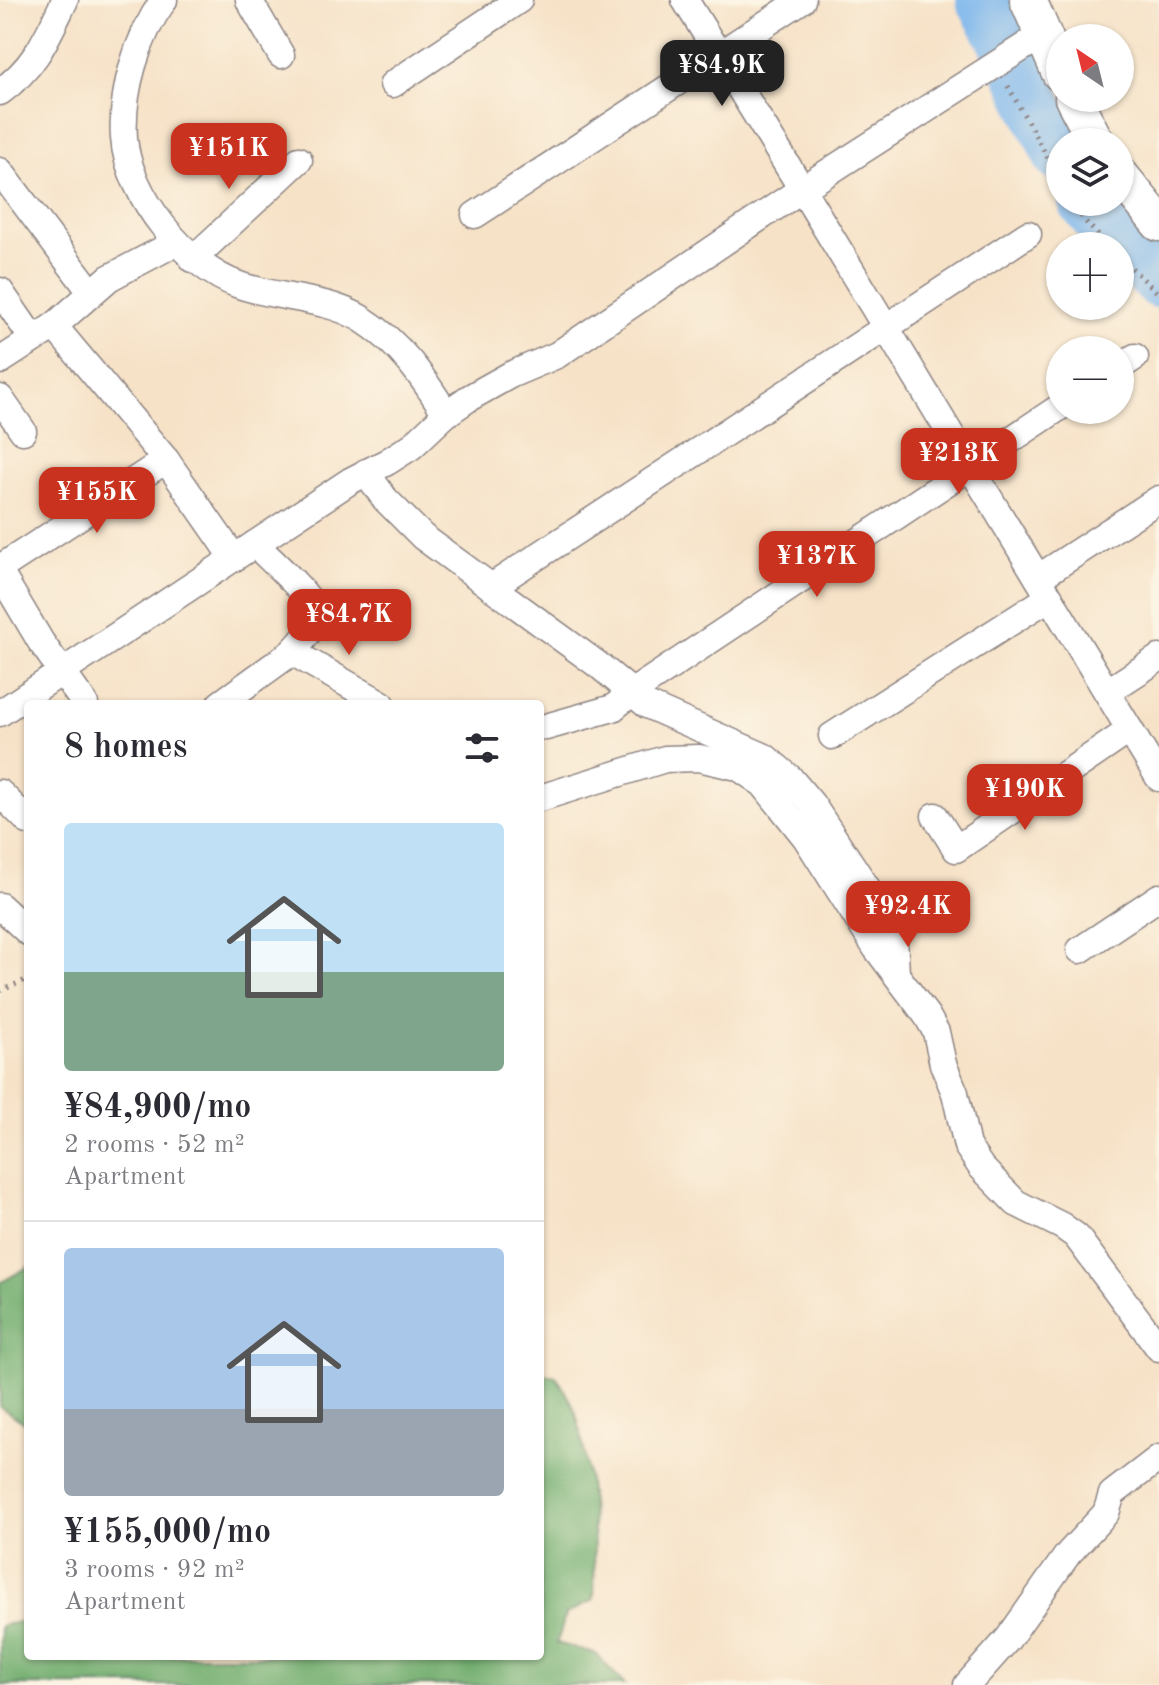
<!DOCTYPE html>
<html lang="en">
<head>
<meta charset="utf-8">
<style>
	:root { --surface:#fff; --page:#f2f2f3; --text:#2b2b33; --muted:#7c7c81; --line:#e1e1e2; --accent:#c8321e }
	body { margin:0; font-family:"Old Standard TT",serif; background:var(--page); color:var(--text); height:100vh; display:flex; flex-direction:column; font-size:30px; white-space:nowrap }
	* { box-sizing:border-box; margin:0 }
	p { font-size:26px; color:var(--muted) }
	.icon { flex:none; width:44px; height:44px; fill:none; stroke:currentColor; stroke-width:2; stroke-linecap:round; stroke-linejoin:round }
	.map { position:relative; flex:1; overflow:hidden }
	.details { position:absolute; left:24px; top:700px; width:520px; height:960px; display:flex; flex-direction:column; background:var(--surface); border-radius:8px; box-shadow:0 2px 6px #0004 }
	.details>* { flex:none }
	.needle { width:52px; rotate:325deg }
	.tools { position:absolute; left:1046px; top:24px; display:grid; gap:16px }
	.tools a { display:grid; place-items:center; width:88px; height:88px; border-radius:50%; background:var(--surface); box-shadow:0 2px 6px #0004; font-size:40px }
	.price { position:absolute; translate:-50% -68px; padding:0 18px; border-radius:16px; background:var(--accent); color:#fff; font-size:26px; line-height:52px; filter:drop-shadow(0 2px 4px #0008) }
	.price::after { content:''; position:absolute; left:50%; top:48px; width:24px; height:18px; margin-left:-12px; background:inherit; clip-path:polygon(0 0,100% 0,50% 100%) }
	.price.current { background:#222; color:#fff }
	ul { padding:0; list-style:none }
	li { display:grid; align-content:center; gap:16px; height:424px; padding:0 40px }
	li+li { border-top:2px solid var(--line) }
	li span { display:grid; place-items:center; height:248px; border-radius:8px; color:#555 }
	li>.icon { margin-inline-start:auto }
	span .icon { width:144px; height:144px; fill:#fffc; stroke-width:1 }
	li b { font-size:34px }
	h2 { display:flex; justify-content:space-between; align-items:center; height:96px; padding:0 40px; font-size:34px }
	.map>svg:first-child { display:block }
	.forest { fill:#6eac6c; stroke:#486754; stroke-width:2 }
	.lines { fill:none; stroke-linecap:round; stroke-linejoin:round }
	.river { stroke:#7ab5ec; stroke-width:54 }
	.street-casing { stroke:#8c8281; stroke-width:29 }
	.secondary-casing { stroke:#8c8281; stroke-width:39 }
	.path { stroke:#8c8281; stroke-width:5; stroke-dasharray:2 6; stroke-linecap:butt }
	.street { stroke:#fff; stroke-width:26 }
	.secondary { stroke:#fff; stroke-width:36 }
</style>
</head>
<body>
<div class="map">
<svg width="1159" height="1685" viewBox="0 0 1159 1685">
	<rect width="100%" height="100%" fill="#fcf5e5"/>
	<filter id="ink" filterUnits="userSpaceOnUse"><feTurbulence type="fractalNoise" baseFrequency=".0125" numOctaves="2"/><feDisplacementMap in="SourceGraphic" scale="16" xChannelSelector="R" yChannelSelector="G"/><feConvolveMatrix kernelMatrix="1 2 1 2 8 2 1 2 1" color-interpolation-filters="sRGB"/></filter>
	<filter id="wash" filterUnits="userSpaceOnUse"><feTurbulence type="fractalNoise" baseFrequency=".006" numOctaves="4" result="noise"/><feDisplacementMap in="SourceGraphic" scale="32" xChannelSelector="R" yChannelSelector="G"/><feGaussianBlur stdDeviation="1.8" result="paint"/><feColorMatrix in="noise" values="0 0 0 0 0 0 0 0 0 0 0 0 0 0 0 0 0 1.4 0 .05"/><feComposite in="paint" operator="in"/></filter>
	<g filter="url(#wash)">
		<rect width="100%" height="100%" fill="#f6e2c7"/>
		<!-- forest -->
		<g class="forest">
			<path d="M28,1267V1425L0,1407V1283Z"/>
			<path d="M540,1374L556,1376C563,1388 573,1401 576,1414C591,1468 596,1544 594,1600L566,1614L557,1643L596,1654L625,1685H0V1626L28,1620V1656H540Z"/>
		</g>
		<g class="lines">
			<!-- river -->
			<g class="river">
				<path d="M983,0L1003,36L1060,155"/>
				<path d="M1085,202L1110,234L1159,281"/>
			</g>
		</g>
	</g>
	<g filter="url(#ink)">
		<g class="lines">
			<!-- street casing -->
			<g class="street-casing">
				<g id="street">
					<path d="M164,0C137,37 121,92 124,138C128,195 186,267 239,285C279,299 325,297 362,319C400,343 423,377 446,414"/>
					<path d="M249,0L281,55"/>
					<path d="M685,0L802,189L1159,778"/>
					<path d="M393,84L519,0"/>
					<path d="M0,92C36,66 46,39 65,0"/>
					<path d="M0,171L91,292"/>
					<path d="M475,215L802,0"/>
					<path d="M193,259L299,160"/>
					<path d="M0,291L33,339"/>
					<path d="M54,326L166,460L234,558"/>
					<path d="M0,361L54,326L109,278L175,243"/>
					<path d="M1120,367L1135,357"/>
					<path d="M0,398L23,431"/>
					<path d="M366,472L385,499L423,537L601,667L647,705L765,757L790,778L811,803L886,917L894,938L896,973"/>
					<path d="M0,568L166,460"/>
					<path d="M0,573L41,642L85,704"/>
					<path d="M1038,578L1159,499"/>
					<path d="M491,587L1028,234"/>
					<path d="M292,652L382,704"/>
					<path d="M1107,692L1159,658"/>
					<path d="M220,704L292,652C301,643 318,624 314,609C310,594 267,557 255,544"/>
					<path d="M0,713L350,481L387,462L412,446L446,414L469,398L510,375L557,355L802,189L1042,35"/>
					<path d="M546,727L613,708L631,693L1060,407"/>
					<path d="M832,736L1050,597"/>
					<path d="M0,793L28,821"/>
					<path d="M540,798L665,759L699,758L738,767L763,784L806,838L876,948L927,1016L936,1032L943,1064L955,1093L967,1146L981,1167L1016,1203L1062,1226L1076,1236L1159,1348"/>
					<path d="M935,816L956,849L1130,730"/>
					<path d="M0,906L28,932"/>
					<path d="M1080,950L1159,897"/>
					<path d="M967,1685L1008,1639L1068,1554L1106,1513L1112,1494L1159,1458"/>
				</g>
			</g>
			<!-- secondary casing -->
			<g class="secondary-casing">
				<g id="secondary">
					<path d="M1028,0L1060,73"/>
					<path d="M1073,98L1096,142"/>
					<path d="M1120,175L1159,223"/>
				</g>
			</g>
			<!-- path -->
			<g class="path">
				<path d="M1008,86L1060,180"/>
				<path d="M1073,202L1083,219L1108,246"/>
				<path d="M1120,257L1159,294"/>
				<path d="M0,991L28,979"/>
			</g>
			<!-- street -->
			<use href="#street" class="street"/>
			<!-- secondary -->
			<use href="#secondary" class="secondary"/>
		</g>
	</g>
</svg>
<div class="tools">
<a><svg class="needle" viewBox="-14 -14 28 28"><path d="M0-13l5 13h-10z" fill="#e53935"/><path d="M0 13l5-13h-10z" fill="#7c7c81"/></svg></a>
<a><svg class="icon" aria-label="layers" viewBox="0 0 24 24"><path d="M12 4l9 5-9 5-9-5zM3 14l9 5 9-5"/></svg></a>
<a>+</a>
<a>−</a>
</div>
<b class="price current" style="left:722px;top:108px">¥84.9K</b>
<b class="price" style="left:229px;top:191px">¥151K</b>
<b class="price" style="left:959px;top:496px">¥213K</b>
<b class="price" style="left:97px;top:535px">¥155K</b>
<b class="price" style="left:817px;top:599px">¥137K</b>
<b class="price" style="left:349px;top:657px">¥84.7K</b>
<b class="price" style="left:1025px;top:832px">¥190K</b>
<b class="price" style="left:908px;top:949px">¥92.4K</b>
<section class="details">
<h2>8 homes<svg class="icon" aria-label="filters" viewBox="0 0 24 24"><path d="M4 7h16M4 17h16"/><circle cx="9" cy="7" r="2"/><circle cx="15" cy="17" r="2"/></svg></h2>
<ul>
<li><span style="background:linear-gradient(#bfe0f5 60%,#7fa58c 0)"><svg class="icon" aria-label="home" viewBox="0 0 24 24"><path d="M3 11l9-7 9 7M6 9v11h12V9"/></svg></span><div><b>¥84,900/mo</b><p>2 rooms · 52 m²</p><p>Apartment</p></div></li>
<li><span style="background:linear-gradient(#a9c7e8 65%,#9aa5b1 0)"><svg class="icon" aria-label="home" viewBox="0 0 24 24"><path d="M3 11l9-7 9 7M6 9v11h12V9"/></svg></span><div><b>¥155,000/mo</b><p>3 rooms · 92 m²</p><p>Apartment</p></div></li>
</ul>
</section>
</div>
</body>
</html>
